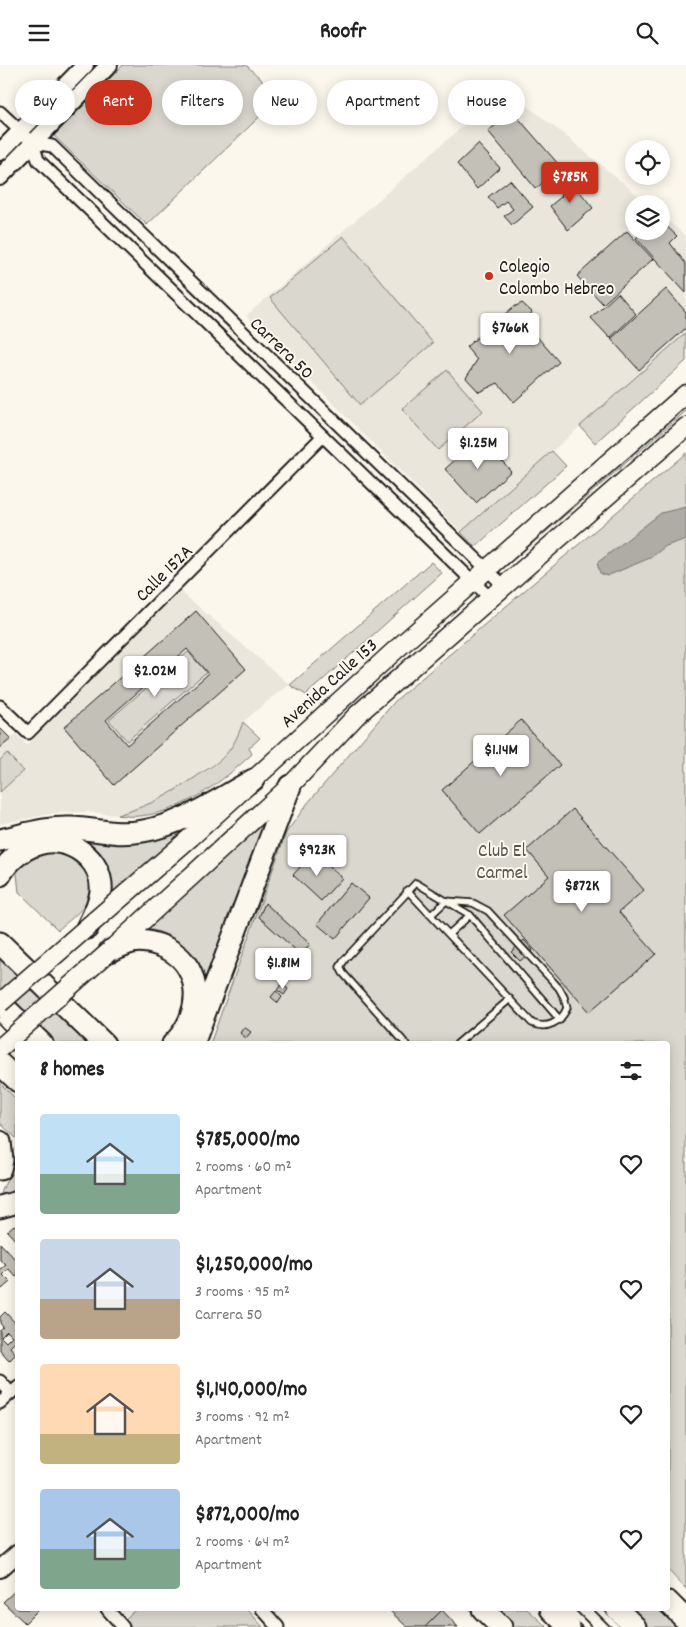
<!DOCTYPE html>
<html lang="en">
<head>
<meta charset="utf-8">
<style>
	:root { --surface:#fff; --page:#f2f2f2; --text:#222; --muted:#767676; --accent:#c8321e }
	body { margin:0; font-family:Dekko,sans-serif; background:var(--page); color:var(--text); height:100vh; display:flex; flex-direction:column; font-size:19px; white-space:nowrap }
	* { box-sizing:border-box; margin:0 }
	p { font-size:16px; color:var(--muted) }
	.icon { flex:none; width:28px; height:28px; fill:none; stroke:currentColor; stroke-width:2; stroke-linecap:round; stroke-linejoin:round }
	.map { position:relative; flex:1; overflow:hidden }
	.sheet { position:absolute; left:15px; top:976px; width:655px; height:570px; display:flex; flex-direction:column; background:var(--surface); border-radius:5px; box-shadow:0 2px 12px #0003 }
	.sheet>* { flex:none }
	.top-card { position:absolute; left:15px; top:15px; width:656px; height:45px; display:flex; gap:10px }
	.tools { position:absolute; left:625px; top:75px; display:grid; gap:10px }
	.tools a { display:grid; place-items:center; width:45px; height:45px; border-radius:50%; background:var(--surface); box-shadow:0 2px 12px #0003; font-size:25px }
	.price { position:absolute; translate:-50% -42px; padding:0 11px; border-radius:5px; background:#fff; color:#222; font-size:16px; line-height:32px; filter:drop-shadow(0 1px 2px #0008) }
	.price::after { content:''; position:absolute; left:50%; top:30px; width:15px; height:11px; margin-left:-8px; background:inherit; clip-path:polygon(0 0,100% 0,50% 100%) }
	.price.active { background:var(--accent); color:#fff }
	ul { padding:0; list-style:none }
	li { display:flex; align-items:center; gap:15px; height:125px; padding:0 25px }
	li span { display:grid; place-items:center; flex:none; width:140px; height:100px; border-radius:5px; color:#555 }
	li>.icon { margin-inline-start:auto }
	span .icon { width:60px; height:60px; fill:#fffc; stroke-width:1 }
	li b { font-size:21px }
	h2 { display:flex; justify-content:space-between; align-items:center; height:60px; padding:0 25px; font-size:21px }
	.chip { padding:0 18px; border-radius:22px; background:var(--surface); box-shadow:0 2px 12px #0003; font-size:18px; line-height:45px }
	.chip.active { background:var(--accent); color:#fff }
	header { display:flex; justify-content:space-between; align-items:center; height:65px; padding:0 25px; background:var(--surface); font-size:22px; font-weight:700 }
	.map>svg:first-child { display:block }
	.built { fill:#eae6dc }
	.green { fill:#dad7ce; stroke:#7b7a75 }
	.water { fill:#afaca5; stroke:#74726e }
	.building { fill:#c3c0b8; stroke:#1c1c1c; fill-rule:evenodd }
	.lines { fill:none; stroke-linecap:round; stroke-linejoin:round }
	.lane-casing { stroke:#1c1c1c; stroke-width:9 }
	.street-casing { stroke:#1c1c1c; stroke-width:15 }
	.secondary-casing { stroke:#1c1c1c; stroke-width:20 }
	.primary-casing { stroke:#1c1c1c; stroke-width:21 }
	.highway-casing { stroke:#1c1c1c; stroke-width:25 }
	.lane { stroke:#fbf7ec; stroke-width:5.5 }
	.street { stroke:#fbf7ec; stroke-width:11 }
	.secondary { stroke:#fbf7ec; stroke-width:16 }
	.primary { stroke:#fbf7ec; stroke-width:18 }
	.highway { stroke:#fbf7ec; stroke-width:21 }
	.primary-bridge-casing { stroke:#1c1c1c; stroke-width:21; stroke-linecap:butt }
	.primary-bridge { stroke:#fbf7ec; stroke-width:18 }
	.poi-dot { fill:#c8321e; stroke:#fbf7ec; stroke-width:2 }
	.labels { text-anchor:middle; stroke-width:4; stroke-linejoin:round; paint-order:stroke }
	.poi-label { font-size:19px; fill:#1c1c1c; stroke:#fbf7ec; text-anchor:start }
	.street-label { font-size:19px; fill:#1c1c1c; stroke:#fbf7ec }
	.park-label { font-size:19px; fill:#555451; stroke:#fbf7ec }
</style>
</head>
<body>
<header><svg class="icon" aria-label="menu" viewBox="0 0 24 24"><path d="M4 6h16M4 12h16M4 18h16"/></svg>Roofr<svg class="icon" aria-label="search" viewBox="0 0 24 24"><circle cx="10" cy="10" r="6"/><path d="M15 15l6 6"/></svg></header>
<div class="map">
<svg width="686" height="1562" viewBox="0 0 686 1562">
	<rect width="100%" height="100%" fill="#fbf7ec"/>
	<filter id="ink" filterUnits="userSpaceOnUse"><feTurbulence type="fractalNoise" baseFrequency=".02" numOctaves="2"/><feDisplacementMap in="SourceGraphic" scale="10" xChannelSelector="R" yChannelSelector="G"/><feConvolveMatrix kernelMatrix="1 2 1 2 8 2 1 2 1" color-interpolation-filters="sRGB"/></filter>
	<g filter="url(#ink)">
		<!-- built -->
		<g class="built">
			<path d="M505,24L561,67L648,139H634V166H661V150L686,171V268L461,467L246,251Z"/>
			<path d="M180,526L290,620L276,629L243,657L237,673L226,689L176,727L140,743L117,750L85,747L55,748L0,759V683L16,669L27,680Z"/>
		</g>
		<!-- green -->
		<g class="green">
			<path d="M123,0H246L280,32L147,160L54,71Z"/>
			<path d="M343,171L433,278L360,340L270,233Z"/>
			<path d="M686,268V296L595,378L580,361Z"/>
			<path d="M447,305L483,346L438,385L402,344Z"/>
			<path d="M686,341V346L482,522L481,521Z"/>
			<path d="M552,386L566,401L475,482L461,467Z"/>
			<path d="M686,388V1524L668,1505V979H210L286,768L307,739L396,635Z"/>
			<path d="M431,497L442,508L306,630L290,620Z"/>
			<path d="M188,587L206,607L127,676L109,655Z"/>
			<path d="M243,657L260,673L249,683L252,689C222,717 183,747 140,751C133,752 124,751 117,750C152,740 173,728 203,707C211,702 221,695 227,688C235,678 239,668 243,657Z"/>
			<path d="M7,688L23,706L0,727V695Z"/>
			<path d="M269,749L202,922C199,913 198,904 194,896C186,877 166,867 147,864Z"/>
			<path d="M200,755L106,838L109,816L61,770Z"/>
			<path d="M44,784L77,791C81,798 89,807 91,815C97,837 71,853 58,865L19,827L16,800Z"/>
			<path d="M0,886L94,979H53L0,925Z"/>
			<path d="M0,1018L17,1035V1074L0,1058Z"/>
			<path d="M8,1085L17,1094V1132L0,1136C0,1124 8,1117 10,1105C11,1099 9,1091 8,1085Z"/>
			<path d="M136,1544H247L263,1562H129L123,1556Z"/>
			<path d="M492,1544H527L547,1562H510Z"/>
			<path d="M626,1544H664L681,1562H644Z"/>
		</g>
		<!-- water -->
		<path class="water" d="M686,442V474L666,481L650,493L607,511L600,508L597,498L661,448Z"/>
		<!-- building -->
		<g class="building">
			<path d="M513,47L560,101L536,124L488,66Z"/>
			<path d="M478,79L500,103L477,124L457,99Z"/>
			<path d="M568,112L593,143L568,165L550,141L562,131L556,122Z"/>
			<path d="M510,115L533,142L512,160L504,151L513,144L506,136L497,143L488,132Z"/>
			<path d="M661,156L677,171L670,178L686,199V228L636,173L644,166H661Z"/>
			<path d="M627,166L653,194L603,239L577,211Z"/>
			<path d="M666,224L686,247V263L639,305L611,274Z"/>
			<path d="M618,228L636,249L610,273L591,253Z"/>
			<path d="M522,238L532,247L525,258L559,297L514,337L498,318L479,327L466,313L477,295L466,282L512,243Z"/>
			<path d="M481,372L511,406L476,438L445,404Z"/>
			<path d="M196,546L246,604L114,720L64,662ZM187,584L208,609L127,680L106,655Z"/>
			<path d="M521,655L560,700L480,769L442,725Z"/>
			<path d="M0,663L11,674L0,683Z"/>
			<path d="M573,744L644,825L619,847L656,889L589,947L504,850L549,811L527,785Z"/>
			<path d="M313,787L342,813L321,836L293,810Z"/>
			<path d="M351,818L369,833L335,874L317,859Z"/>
			<path d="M265,838L310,879L301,890L259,852Z"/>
			<path d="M524,875L533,885L520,896L511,887Z"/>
			<path d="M282,919L288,924L284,930L277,925Z"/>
			<path d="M276,926L282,932L278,938L271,932Z"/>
			<path d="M244,962L251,967L246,973L240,968Z"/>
			<path d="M14,1160L18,1163V1178L7,1166Z"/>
			<path d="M0,1178L18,1197V1210L16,1212L9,1204L3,1210L10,1217L2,1224L0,1222V1205L6,1200L0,1195Z"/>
			<path d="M5,1247L18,1261V1277L16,1276L10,1282L16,1289L9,1296L0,1286V1265L3,1262L0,1258V1252ZM7,1266L12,1271L6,1277L1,1272Z"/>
			<path d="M18,1523V1544H39L25,1558L3,1537Z"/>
			<path d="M388,1544H440L442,1545L425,1562H407Z"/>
			<path d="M442,1545L458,1562H425Z"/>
		</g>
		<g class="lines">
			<!-- lane casing -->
			<g class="lane-casing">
				<g id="lane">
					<path d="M407,825L532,958C547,965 561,957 567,943L564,932L559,923L488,846L473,838L446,836L431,850"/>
					<path d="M449,869L470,850"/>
					<path d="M0,955L23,979"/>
					<path d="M406,979L343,908L340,902L345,894L416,818L470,850L560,955"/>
					<path d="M457,979L510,934"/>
					<path d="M569,1544L587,1562"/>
					<path d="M598,1544L616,1562"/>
				</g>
			</g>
			<!-- street casing -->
			<g class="street-casing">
				<g id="street">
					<path d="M0,47L33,78L38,95L490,533"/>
					<path d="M33,78L52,81L504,521"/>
					<path d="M0,641L28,668L323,371"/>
					<path d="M0,1316L11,1328"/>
					<path d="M0,1338L18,1322"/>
					<path d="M107,1544L123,1562"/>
					<path d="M262,1544L278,1562"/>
				</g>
			</g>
			<!-- secondary casing -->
			<g class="secondary-casing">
				<g id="secondary">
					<path d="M0,87L85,0"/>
					<path d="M0,112L109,0"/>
					<path d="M0,1504L18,1488"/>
				</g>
			</g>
			<!-- primary casing -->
			<g class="primary-casing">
				<g id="primary">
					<path d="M191,772L391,589L686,329"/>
					<path d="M115,881L290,721L357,650L686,362"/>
				</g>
			</g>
			<!-- highway casing -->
			<g class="highway-casing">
				<g id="highway">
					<path d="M0,775C23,770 47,762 71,763C97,764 115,771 143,766C183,759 218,735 253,715"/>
					<path d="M0,810C8,796 22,784 38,779C68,769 104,794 101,827C99,840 93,851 87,863"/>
					<path d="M0,878L104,979"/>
					<path d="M110,886C117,883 124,879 132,877C141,875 150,877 159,880C204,896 205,949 173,979"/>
					<path d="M0,938L42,979"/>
					<path d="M193,979L290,721"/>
					<path d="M0,999L18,1016"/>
					<path d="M0,1077L2,1095L0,1104"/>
					<path d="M0,1142L18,1137"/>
					<path d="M668,1537L686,1555"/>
					<path d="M483,1544L501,1562"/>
					<path d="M551,1544L569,1562"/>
					<path d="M617,1544L635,1562"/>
				</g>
			</g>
			<!-- lane -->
			<use href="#lane" class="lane"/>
			<!-- street -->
			<use href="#street" class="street"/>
			<!-- secondary -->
			<use href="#secondary" class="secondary"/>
			<!-- primary -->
			<use href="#primary" class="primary"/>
			<!-- highway -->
			<use href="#highway" class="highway"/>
			<!-- primary-bridge casing -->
			<g class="primary-bridge-casing">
				<g id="primary-bridge">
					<path d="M0,938L191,772"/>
					<path d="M0,983L110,886"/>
				</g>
			</g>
			<!-- primary-bridge -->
			<use href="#primary-bridge" class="primary-bridge"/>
		</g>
	</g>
	<!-- markers -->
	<circle class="poi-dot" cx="489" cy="211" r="5"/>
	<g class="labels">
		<!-- poi labels -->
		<g class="poi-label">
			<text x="499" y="207">Colegio<tspan x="499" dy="22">Colombo Hebreo</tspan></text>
		</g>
		<!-- street labels -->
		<g class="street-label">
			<text transform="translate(283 282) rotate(44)" y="7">Carrera 50</text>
			<text transform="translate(163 507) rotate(-45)" y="7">Calle 152A</text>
			<text transform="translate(328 617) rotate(-42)" y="7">Avenida Calle 153</text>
		</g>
		<!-- park labels -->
		<g class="park-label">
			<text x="502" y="791">Club El<tspan x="502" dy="22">Carmel</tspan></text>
		</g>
	</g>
</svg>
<div class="tools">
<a><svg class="icon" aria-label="locate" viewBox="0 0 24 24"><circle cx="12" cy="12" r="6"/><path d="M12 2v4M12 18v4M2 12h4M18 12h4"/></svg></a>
<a><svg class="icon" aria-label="layers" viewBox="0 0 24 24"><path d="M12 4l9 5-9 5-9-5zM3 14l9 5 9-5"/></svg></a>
</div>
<b class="price active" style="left:570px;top:139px">$785K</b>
<b class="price" style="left:510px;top:290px">$766K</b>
<b class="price" style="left:478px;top:405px">$1.25M</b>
<b class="price" style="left:155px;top:633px">$2.02M</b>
<b class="price" style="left:501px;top:712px">$1.14M</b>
<b class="price" style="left:317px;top:812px">$923K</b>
<b class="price" style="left:582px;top:848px">$872K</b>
<b class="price" style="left:283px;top:925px">$1.81M</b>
<div class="top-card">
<a class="chip">Buy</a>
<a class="chip active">Rent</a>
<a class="chip">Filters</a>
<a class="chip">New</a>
<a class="chip">Apartment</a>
<a class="chip">House</a>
</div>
<section class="sheet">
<h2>8 homes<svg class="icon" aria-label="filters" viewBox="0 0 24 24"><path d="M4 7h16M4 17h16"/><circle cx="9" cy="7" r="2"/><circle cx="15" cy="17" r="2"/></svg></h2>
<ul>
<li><span style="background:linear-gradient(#bfe0f5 60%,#7fa58c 0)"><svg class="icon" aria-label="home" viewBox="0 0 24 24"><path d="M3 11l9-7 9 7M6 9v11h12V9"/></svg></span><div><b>$785,000/mo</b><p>2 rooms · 60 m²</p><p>Apartment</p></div><svg class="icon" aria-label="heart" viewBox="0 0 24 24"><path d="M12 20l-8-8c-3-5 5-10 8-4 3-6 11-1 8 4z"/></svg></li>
<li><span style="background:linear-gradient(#c9d6e8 60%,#b9a48a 0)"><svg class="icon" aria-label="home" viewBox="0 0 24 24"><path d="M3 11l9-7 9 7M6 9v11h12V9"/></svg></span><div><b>$1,250,000/mo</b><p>3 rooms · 95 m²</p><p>Carrera 50</p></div><svg class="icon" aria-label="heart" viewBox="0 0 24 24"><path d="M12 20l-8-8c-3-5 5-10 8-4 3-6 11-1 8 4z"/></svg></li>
<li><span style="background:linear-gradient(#ffd9b3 70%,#c2b280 0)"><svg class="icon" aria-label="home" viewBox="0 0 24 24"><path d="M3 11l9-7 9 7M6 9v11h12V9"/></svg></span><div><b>$1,140,000/mo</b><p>3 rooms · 92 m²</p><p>Apartment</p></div><svg class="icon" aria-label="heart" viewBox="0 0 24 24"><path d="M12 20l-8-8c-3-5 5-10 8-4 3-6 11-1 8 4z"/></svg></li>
<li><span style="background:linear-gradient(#a9c7e8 60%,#7fa58c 0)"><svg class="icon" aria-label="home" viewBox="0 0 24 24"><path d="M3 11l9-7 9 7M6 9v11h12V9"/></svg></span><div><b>$872,000/mo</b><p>2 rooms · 64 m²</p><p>Apartment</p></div><svg class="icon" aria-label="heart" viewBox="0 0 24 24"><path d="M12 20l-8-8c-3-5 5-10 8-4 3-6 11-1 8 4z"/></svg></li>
</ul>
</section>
</div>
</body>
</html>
